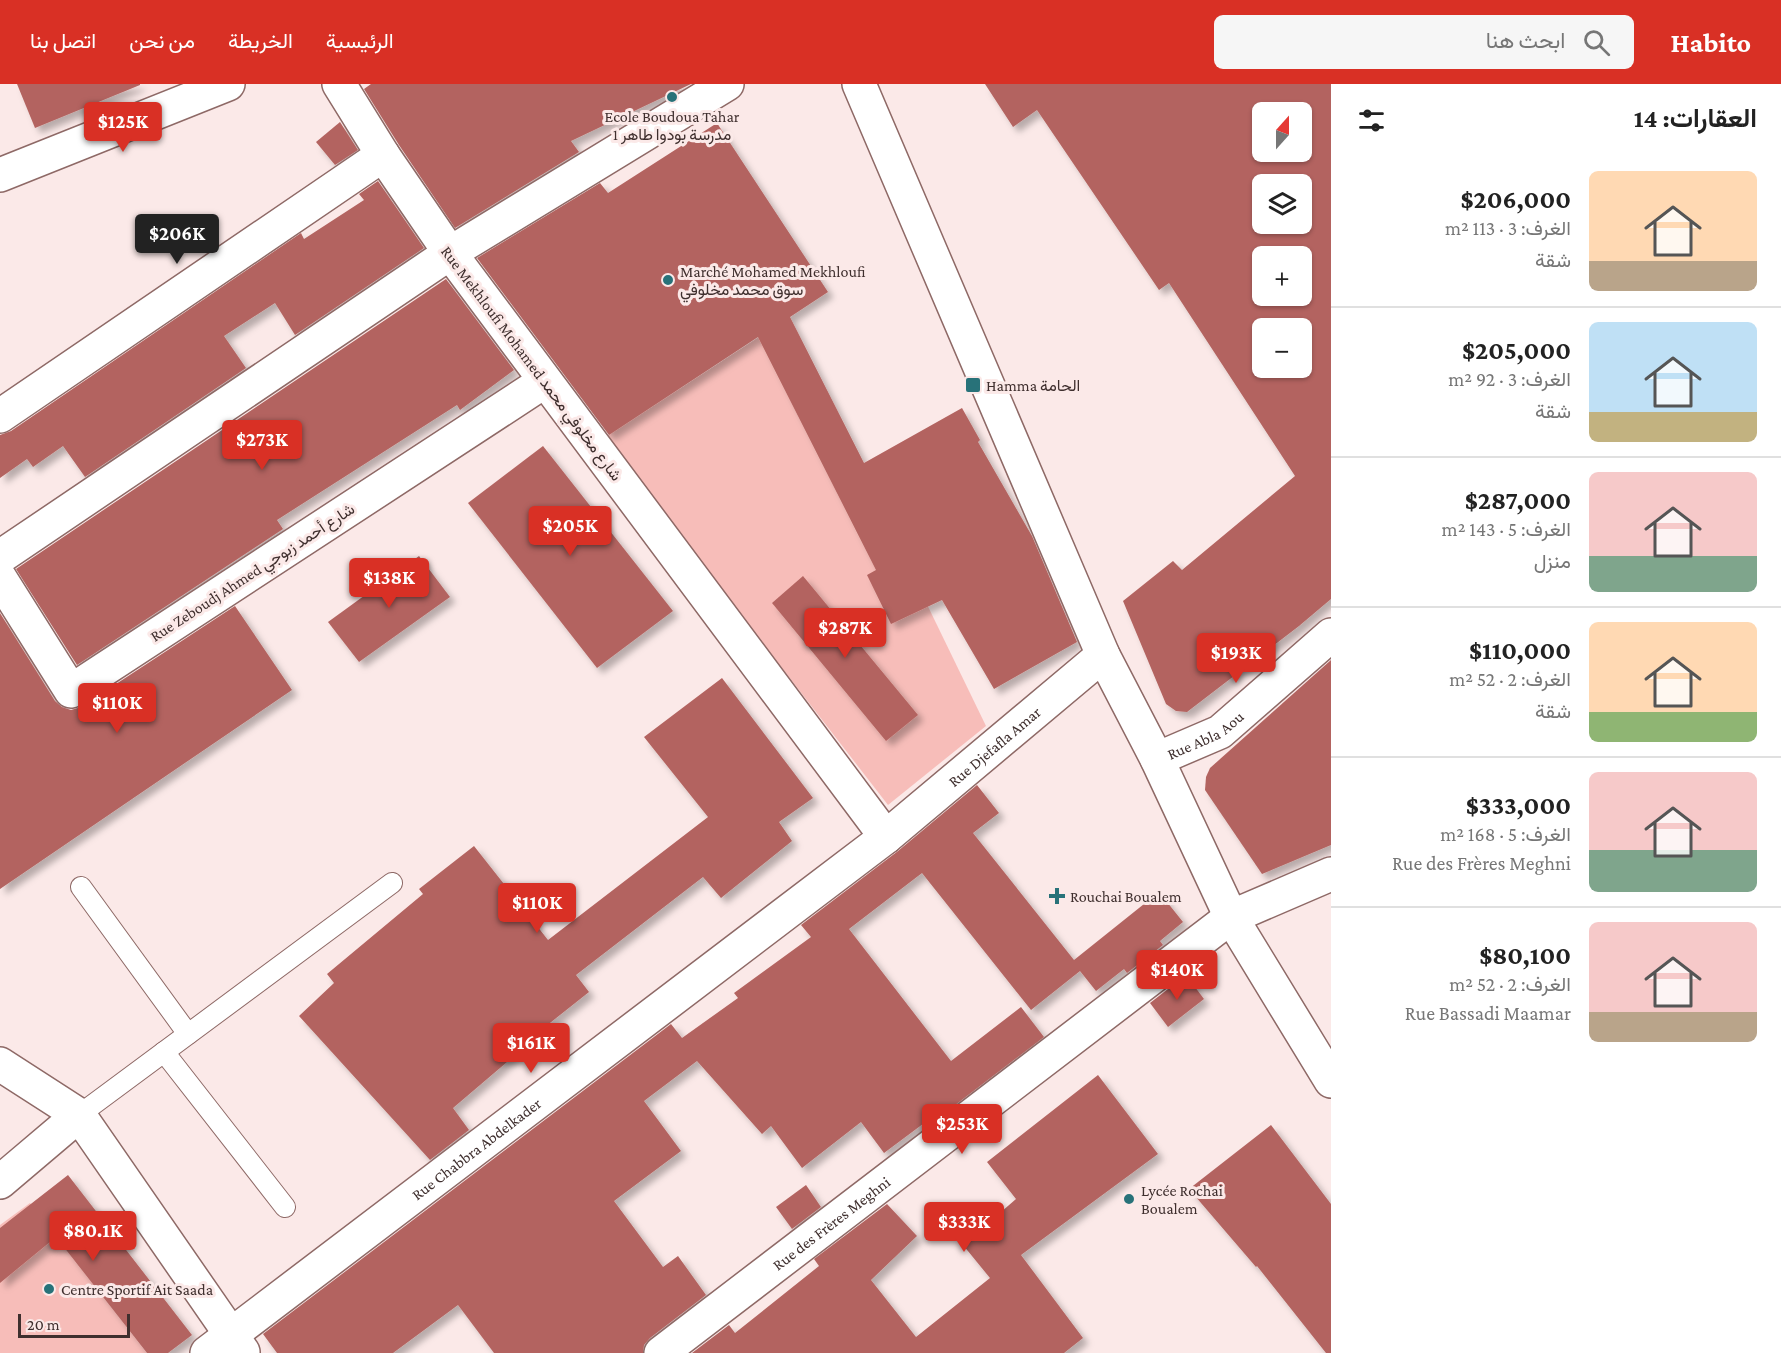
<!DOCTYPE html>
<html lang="ar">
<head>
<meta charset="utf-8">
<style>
	:root { --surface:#fff; --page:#f6f6f6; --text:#222; --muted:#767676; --line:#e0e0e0; --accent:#d93025 }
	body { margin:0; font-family:"Crimson Pro",Vazirmatn,serif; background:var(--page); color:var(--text); direction:rtl; height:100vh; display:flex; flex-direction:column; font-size:22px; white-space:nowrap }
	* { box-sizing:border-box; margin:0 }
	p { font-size:20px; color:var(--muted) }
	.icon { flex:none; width:33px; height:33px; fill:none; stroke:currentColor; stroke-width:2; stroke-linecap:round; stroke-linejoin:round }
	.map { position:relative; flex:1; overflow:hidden; direction:ltr }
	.side { display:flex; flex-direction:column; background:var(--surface); width:450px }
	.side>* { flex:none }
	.needle { width:39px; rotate:21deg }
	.controls { position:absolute; left:1252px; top:18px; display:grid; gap:12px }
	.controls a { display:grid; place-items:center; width:60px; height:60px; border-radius:9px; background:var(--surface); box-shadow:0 2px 4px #0004; font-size:30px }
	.scale { position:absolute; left:18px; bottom:15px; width:112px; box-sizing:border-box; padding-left:6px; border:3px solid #3f2f2e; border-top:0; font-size:16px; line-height:21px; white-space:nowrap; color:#3f2f2e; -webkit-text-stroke:4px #fbe9e8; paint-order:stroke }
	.price { position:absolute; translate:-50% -51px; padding:0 14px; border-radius:6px; background:var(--accent); color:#fff; font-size:20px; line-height:39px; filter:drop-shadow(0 2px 3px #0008) }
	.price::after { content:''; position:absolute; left:50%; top:36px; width:18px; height:14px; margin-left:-9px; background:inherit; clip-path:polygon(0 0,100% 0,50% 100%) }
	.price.active { background:#222; color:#fff }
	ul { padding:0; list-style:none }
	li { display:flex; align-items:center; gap:18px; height:150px; padding:0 24px }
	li+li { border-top:2px solid var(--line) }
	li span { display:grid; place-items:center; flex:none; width:168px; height:120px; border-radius:9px; color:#555 }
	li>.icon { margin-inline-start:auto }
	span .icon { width:72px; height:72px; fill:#fffc; stroke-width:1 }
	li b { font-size:26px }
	h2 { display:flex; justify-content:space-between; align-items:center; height:72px; padding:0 24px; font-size:26px }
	header { display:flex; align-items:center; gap:36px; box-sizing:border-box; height:84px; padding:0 30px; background:var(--accent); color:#fff }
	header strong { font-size:28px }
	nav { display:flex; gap:33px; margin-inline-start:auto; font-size:21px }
	.search { width:420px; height:54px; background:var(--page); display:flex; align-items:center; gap:15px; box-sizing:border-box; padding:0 21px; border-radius:9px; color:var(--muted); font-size:22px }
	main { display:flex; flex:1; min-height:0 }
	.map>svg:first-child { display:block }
	.green { fill:#f7bdb9 }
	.building { fill:#b36460; fill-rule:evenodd; filter:url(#shadow) }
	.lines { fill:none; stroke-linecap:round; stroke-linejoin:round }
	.lane-casing { stroke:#8e6966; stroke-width:22 }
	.street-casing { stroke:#8e6966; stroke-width:36 }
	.lane { stroke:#fff; stroke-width:20 }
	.street { stroke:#fff; stroke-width:33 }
	.poi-dot { fill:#287279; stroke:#fbe9e8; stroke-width:2 }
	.labels { text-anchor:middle; stroke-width:6; stroke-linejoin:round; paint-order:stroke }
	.poi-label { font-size:16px; fill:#3f2f2e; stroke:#fbe9e8; text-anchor:start }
	.street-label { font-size:16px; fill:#3f2f2e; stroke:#fbe9e8 }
</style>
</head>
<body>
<header>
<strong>Habito</strong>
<div class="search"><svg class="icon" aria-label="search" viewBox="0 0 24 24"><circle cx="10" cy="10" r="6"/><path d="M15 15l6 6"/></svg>ابحث هنا</div>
<nav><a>الرئيسية</a><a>الخريطة</a><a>من نحن</a><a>اتصل بنا</a></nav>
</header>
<main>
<section class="side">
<h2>العقارات: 14<svg class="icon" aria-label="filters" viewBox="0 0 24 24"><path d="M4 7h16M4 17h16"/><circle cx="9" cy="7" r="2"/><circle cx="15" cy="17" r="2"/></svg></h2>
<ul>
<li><span style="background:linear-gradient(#ffd9b3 75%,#b9a48a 0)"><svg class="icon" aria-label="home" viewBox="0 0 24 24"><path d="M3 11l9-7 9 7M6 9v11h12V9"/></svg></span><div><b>$206,000</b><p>الغرف: 3 · 113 m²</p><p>شقة</p></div></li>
<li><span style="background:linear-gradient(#bfe0f5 75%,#c2b280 0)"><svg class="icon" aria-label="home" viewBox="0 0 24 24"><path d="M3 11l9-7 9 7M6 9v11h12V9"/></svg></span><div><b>$205,000</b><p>الغرف: 3 · 92 m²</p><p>شقة</p></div></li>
<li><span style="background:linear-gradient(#f6c9c9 70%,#7fa58c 0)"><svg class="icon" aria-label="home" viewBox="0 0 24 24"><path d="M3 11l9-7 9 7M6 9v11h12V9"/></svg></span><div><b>$287,000</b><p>الغرف: 5 · 143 m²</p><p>منزل</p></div></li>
<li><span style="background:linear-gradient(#ffd9b3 75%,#8fb573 0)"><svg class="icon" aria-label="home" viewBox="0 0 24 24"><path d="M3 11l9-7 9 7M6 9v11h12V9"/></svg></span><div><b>$110,000</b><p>الغرف: 2 · 52 m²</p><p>شقة</p></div></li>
<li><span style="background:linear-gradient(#f6c9c9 65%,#7fa58c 0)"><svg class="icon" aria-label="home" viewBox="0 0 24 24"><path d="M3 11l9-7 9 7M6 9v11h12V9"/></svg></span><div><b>$333,000</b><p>الغرف: 5 · 168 m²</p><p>Rue des Frères Meghni</p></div></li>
<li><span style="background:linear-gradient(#f6c9c9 75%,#b9a48a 0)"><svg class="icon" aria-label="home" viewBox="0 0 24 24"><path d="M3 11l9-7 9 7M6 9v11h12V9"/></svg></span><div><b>$80,100</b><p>الغرف: 2 · 52 m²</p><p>Rue Bassadi Maamar</p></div></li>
</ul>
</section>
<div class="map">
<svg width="1331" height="1269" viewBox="0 0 1331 1269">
	<defs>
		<filter id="shadow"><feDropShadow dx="5.5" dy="5.5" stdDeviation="3" flood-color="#0004"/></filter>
	</defs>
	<rect width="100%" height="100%" fill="#fbe9e8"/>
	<!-- green -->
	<g class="green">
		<path d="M788,234L986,642L888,721L604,354Z"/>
		<path d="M30,1119L147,1269H0V1141Z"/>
	</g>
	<!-- building -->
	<g class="building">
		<path d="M17,0H140V1L35,44Z"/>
		<path d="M371,0H691L571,57L579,68L455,144L399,61L364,5Z"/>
		<path d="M985,0H1331V515L1299,542L1187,628L1176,627L1166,620L1123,517L1173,477L1182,486L1295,392L1169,199L1159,206L1037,26L1013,43ZM1263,28H1302V68H1263ZM1263,100H1302V140H1263ZM1263,172H1302V212H1263ZM1263,244H1302V284H1263Z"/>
		<path d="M340,38L358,66L335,81L316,58Z"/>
		<path d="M717,39L828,208L790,233L864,379L962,324L980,356L978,358L1032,452L1077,558L994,605L942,516L891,540L867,491L876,486L758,253L609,351L477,174L600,99L608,109Z"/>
		<path d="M378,97L424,164L295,251L275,219L224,252L246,284L85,393L63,362L33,383L27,375L0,394V351L11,347L301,149L304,155L364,116L359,110Z"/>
		<path d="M446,195L514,286L460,326L457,321L277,436L283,445L77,581L16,485Z"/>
		<path d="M543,362L673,527L597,584L468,419Z"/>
		<path d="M419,472L450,513L359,578L328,538Z"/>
		<path d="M803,492L918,631L886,657L772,519Z"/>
		<path d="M235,522L292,606L0,805V529L55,617L62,623L71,626L81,623Z"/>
		<path d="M1331,576V761L1262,790L1205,706L1206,693L1210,684Z"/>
		<path d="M722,594L813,714L779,738L792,757L721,814L703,793L576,891L589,908L531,954L533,956L453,1024L469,1046L430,1076L299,932L334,899L327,890L423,810L419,805L474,762L548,856L708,733L644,653Z"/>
		<path d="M977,701L999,729L973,749L1074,876L1159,808L1183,838L1160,857L1163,861L1127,889L1124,885L1096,907L1080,887L1031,926L922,789L849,845L951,977L1021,923L1044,953L946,1028L943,1025L884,1069L861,1038L802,1084L771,1042L762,1050L697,977L644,1017L681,1067L614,1117L663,1183L678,1172L706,1211L650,1254L644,1261L643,1269H494L458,1221L393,1269H277L263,1250L671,940L682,954L738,914L734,909L811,853L801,841L898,767Z"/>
		<path d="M1186,891L1204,915L1168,943L1150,919Z"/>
		<path d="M1098,991L1158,1070L1021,1171L1083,1254L1064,1269H692L729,1241L735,1249L819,1182L814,1175L887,1120L917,1152L871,1196L916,1253L990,1194L963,1161L1016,1115L987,1078Z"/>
		<path d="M1271,1041L1331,1120V1269H1326L1257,1182L1256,1183L1189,1105Z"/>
		<path d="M68,1091L192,1251L168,1269H147L56,1153L0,1199V1144Z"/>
		<path d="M806,1101L821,1123L792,1145L776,1123Z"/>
	</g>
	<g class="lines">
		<!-- lane casing -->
		<g class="lane-casing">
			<g id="lane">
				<path d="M81,803L188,950"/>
				<path d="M164,968L285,1123"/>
				<path d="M79,1031L392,799"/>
			</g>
		</g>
		<!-- street casing -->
		<g class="street-casing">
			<g id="street">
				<path d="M339,0L383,71L450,169L886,753"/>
				<path d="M859,0L1103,571L1157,675L1231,833L1331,997"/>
				<path d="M0,91L228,0"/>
				<path d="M0,332L383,71"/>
				<path d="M0,473L450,169L727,0"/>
				<path d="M0,494L71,607L545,297"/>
				<path id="s1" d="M1157,675L1220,648L1331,551"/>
				<path d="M0,980L79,1031L243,1268"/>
				<path d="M0,1098L79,1031"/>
				<path id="s2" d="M207,1269L886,753L1103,571"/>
				<path id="s3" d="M661,1269L1231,833L1331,790"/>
			</g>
		</g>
		<!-- lane -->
		<use href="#lane" class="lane"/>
		<!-- street -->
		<use href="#street" class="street"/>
	</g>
	<!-- markers -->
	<g class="poi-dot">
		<circle cx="672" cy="13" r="6"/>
		<circle cx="668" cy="196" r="6"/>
		<rect x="965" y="293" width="16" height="16" rx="3"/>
		<path d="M1054 803h6v6h6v6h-6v6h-6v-6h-6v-6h6z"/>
		<circle cx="1129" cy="1115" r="6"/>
		<circle cx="49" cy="1205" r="6"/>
	</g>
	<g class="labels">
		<!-- poi labels -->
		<g class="poi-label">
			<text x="672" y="38" text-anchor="middle">Ecole Boudoua Tahar<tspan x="672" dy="18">1 مدرسة بودوا طاهر</tspan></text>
			<text x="680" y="193">Marché Mohamed Mekhloufi<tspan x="680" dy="18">سوق محمد مخلوفي</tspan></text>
			<text x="986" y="307">Hamma الحامة</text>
			<text x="1070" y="818">Rouchai Boualem</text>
			<text x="1141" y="1112">Lycée Rochai<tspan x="1141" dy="18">Boualem</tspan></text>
			<text x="61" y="1211">Centre Sportif Ait Saada</text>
		</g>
		<!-- street labels -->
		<g class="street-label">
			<text transform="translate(532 279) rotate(53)" y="6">Rue Mekhloufi Mohamed شارع مخلوفي محمد</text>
			<text transform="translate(252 488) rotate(-33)" y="6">Rue Zeboudj Ahmed شارع أحمد زبوجي</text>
			<text dy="6" stroke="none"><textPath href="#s1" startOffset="54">Rue Abla Aou</textPath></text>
			<text dy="6" stroke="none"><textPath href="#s2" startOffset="994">Rue Djefafla Amar</textPath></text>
			<text dy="6" stroke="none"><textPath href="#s2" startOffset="338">Rue Chabbra Abdelkader</textPath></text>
			<text dy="6" stroke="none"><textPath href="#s3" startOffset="214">Rue des Frères Meghni</textPath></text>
		</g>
	</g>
</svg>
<div class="controls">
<a><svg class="needle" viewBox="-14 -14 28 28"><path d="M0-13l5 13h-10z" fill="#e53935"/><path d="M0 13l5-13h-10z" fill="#767676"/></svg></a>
<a><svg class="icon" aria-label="layers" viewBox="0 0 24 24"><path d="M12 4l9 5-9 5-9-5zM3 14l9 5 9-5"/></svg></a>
<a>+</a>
<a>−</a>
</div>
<div class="scale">20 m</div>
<b class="price" style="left:123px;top:69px">$125K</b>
<b class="price active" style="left:177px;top:181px">$206K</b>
<b class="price" style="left:262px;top:387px">$273K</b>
<b class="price" style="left:570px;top:473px">$205K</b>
<b class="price" style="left:389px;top:525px">$138K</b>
<b class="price" style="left:845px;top:575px">$287K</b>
<b class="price" style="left:1236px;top:600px">$193K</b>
<b class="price" style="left:117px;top:650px">$110K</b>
<b class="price" style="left:537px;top:850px">$110K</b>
<b class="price" style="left:1177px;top:917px">$140K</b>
<b class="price" style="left:531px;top:990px">$161K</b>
<b class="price" style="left:962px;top:1071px">$253K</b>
<b class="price" style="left:964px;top:1169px">$333K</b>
<b class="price" style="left:93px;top:1178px">$80.1K</b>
</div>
</main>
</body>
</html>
